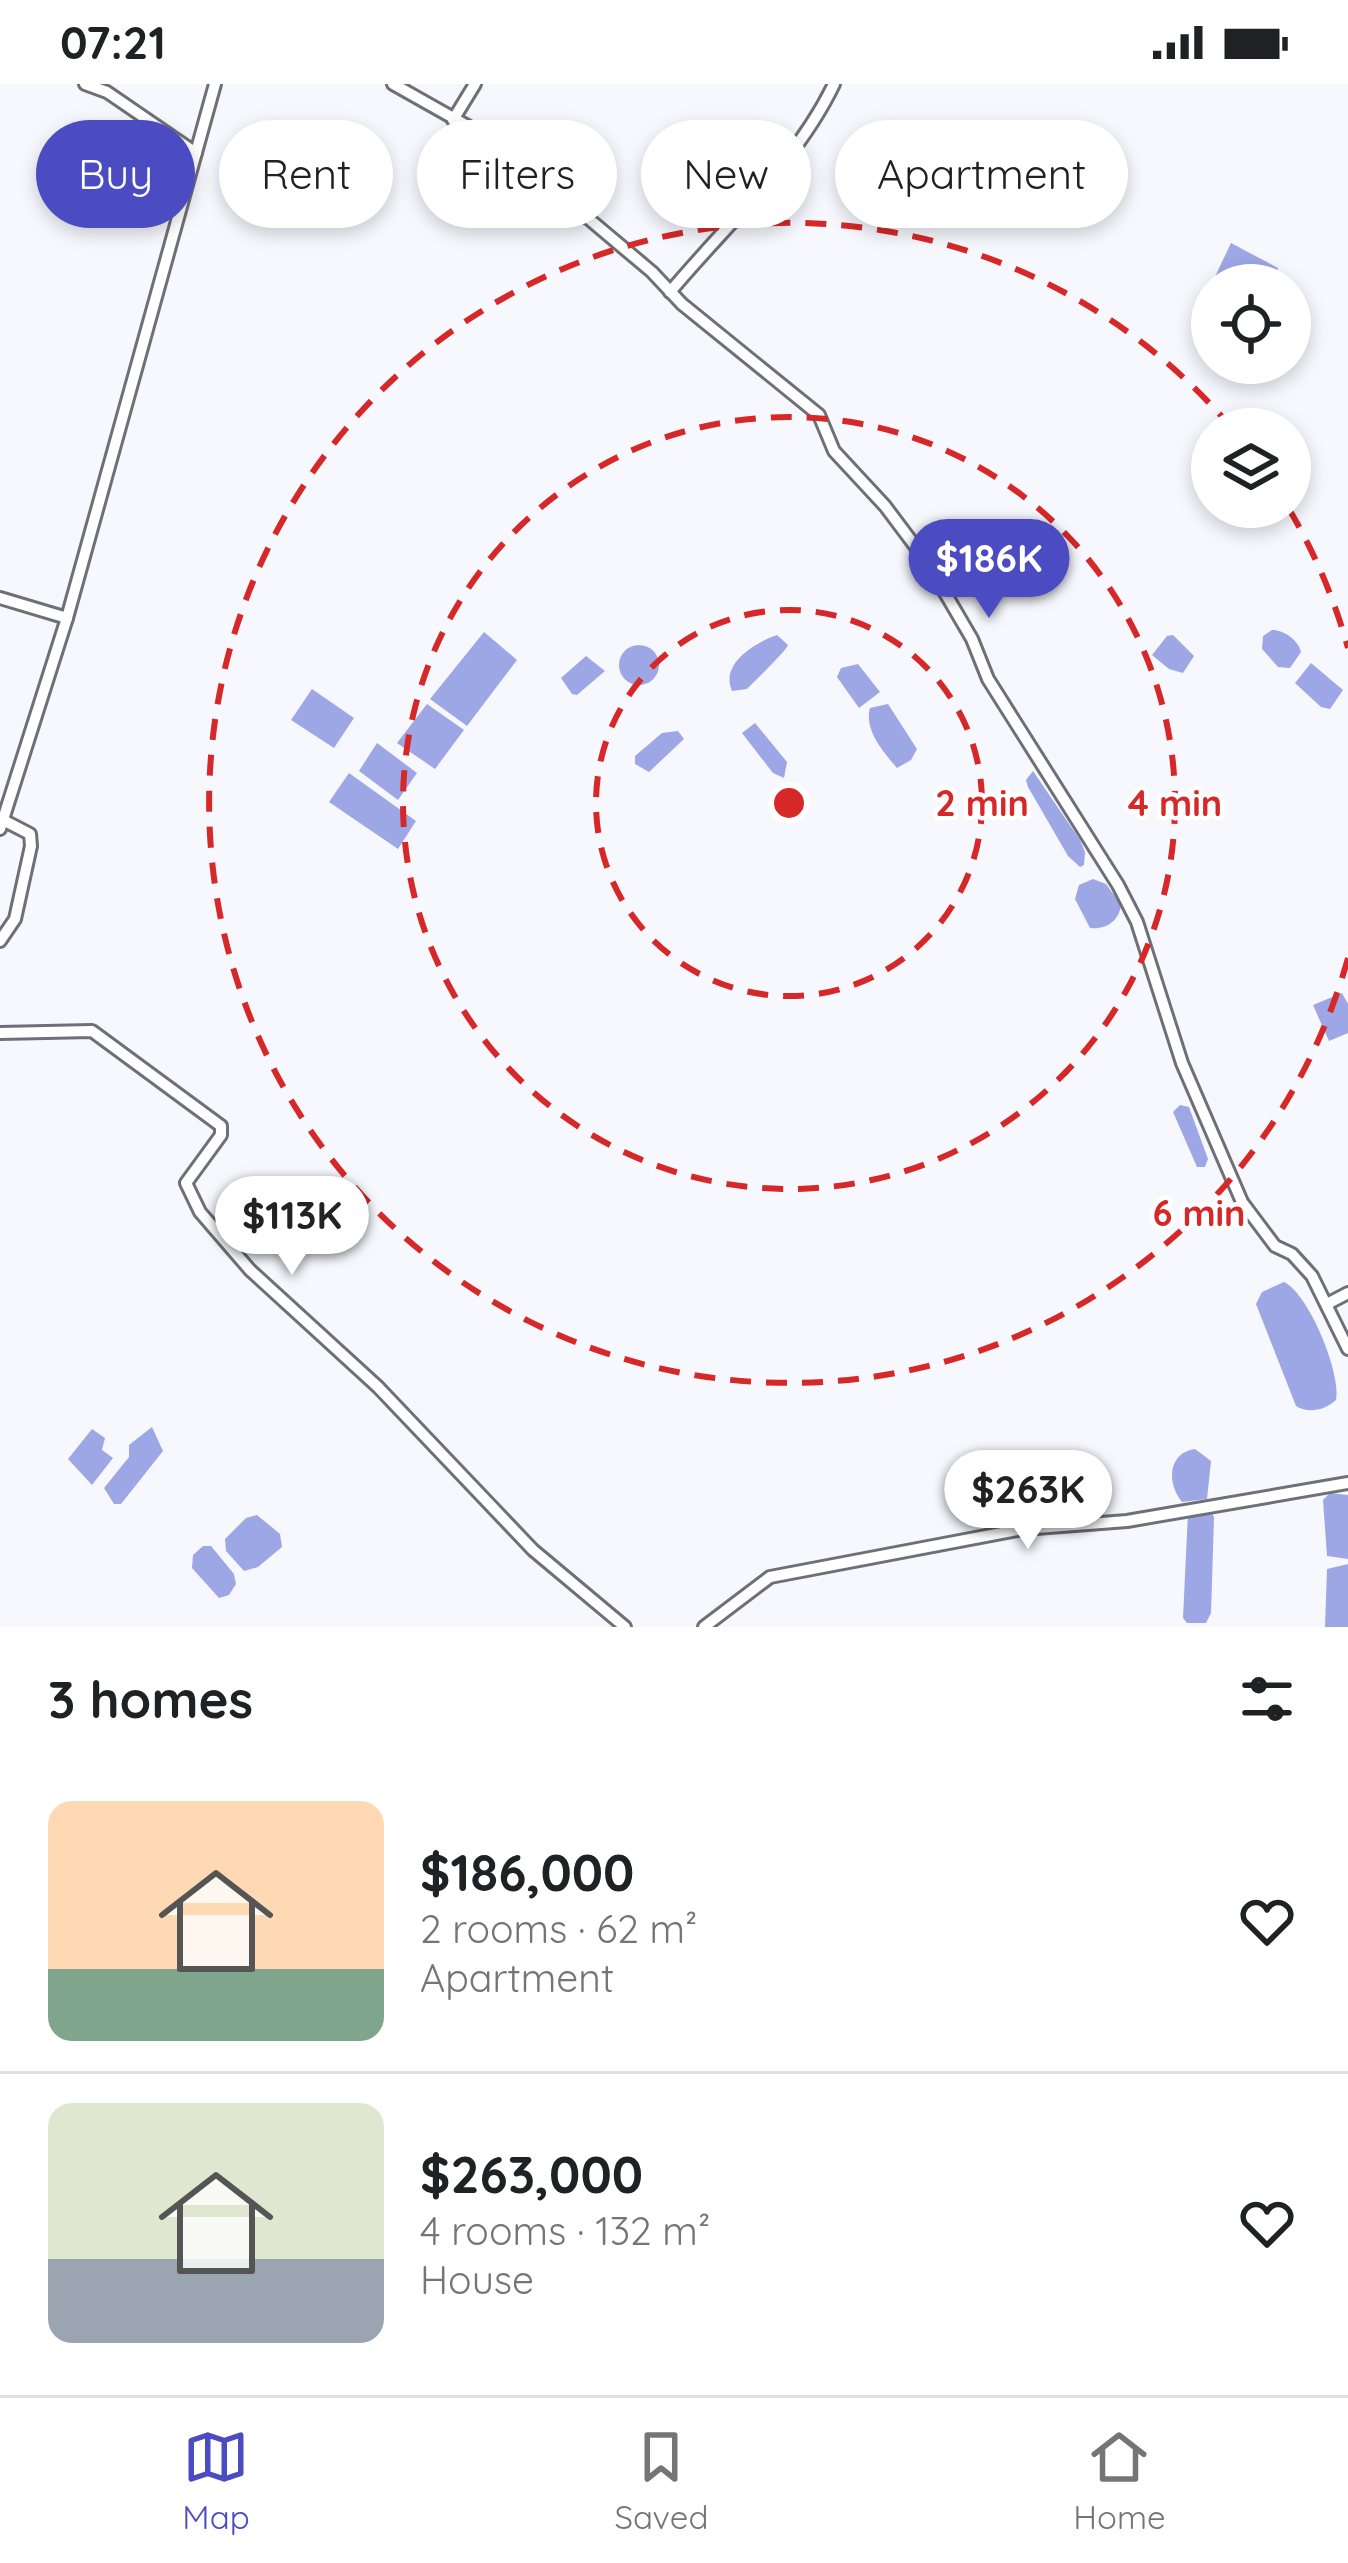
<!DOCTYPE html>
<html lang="en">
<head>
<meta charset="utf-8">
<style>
	:root { --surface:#fff; --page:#f2f2f2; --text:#202124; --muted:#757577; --line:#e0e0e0; --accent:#4c4cc2 }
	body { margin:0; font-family:Quicksand,sans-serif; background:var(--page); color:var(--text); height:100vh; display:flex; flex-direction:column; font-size:45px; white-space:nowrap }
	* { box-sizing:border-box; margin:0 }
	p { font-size:39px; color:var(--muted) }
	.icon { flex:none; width:66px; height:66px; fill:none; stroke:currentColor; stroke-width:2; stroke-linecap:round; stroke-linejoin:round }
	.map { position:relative; height:1543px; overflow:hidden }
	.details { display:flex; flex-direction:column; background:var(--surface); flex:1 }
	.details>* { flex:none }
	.hud { position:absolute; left:36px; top:36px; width:1278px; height:108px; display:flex; gap:24px }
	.tools { position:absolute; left:1191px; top:180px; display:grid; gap:24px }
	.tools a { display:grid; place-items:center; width:120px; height:120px; border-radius:50%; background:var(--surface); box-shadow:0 6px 18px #0003; font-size:60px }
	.price { position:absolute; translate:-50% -102px; padding:0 27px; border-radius:42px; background:#fff; color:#222; font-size:39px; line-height:78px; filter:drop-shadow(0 3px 6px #0008) }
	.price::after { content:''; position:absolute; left:50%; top:72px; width:36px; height:27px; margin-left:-18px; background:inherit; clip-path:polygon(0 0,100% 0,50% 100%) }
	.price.selected { background:var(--accent); color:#fff }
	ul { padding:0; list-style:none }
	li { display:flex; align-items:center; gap:36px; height:300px; padding:0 48px }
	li+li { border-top:3px solid var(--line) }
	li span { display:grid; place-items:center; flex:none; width:336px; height:240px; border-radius:24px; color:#555 }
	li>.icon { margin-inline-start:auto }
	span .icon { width:144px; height:144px; fill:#fffc; stroke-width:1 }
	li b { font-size:51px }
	h2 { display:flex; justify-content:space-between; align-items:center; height:144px; padding:0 48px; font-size:51px }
	.tag { padding:0 42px; border-radius:54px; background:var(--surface); box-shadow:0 6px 18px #0003; font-size:42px; line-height:108px }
	.tag.selected { background:var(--accent); color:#fff }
	.status { display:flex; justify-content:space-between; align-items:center; height:84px; padding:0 60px; background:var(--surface); direction:ltr }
	.status svg { height:33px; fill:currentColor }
	.menu { display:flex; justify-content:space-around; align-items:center; height:168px; border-top:3px solid var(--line); background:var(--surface); font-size:33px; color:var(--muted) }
	.menu a { display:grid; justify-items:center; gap:6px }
	.menu .selected { color:var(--accent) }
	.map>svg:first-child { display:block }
	.water { fill:#9da7e5 }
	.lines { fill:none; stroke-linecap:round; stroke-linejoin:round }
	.minor-casing { stroke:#6e7077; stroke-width:16 }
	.minor { stroke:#fff; stroke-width:10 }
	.ring { fill:none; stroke:#d62828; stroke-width:6; stroke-dasharray:21 15 }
	.centre { fill:#d62828; stroke:#fff; stroke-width:6 }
	.ring-label { font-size:36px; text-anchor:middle; font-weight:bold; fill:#d62828; stroke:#fff; stroke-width:9; stroke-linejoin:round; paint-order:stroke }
</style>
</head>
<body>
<div class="status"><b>07:21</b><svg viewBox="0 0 49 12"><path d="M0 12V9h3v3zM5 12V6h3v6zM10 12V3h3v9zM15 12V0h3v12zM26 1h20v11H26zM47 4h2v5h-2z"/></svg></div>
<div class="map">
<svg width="1348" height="1543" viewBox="0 0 1348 1543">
	<rect width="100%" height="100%" fill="#f7f8fe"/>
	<!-- water -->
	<g class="water">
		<path d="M1231,159L1278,184L1271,201H1212V223L1203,218Z"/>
		<path d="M1272,546C1284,546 1298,556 1301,568L1290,584L1278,583L1262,565L1263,552Z"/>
		<path d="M484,548L517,576L467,642L430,615Z"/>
		<path d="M777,551L788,561C786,567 755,597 747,605L732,607C720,580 754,559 777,551Z"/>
		<path d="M1173,551L1194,572L1183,589L1169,585L1152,571L1167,552Z"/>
		<circle cx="639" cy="581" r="20"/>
		<path d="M586,572L605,587L577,611L572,610L561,594Z"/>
		<path d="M1311,579L1343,606L1330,625L1321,623L1295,599Z"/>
		<path d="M858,580L880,608L859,624L837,593L841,584Z"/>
		<path d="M312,605L354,634L334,664L291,636Z"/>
		<path d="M427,620L464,646L435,685L397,659Z"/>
		<path d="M888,620L917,665L911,676L897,684C883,668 864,646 870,624Z"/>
		<path d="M755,639L787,678L784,694L773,689L742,649Z"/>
		<path d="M678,647L684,655L649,688L635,680V672L662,649Z"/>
		<path d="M377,659L417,689L398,716L359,687Z"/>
		<path d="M1033,687L1080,756L1085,768L1084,781L1080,783L1068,772L1028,703L1026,696Z"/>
		<path d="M349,689L416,737L398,765L329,718Z"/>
		<path d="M1093,795L1106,800L1121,821C1119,837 1106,846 1090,844L1075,815L1079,801Z"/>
		<path d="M1342,909L1348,920V949L1329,957L1313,921Z"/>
		<path d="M1180,1021L1189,1023L1208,1075L1205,1083H1197L1173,1028Z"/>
		<path d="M1284,1198C1309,1210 1341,1289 1336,1316C1325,1326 1309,1330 1296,1322L1256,1220L1262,1208Z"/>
		<path d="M152,1343L163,1367L121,1420H114L104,1404L129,1373V1361Z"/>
		<path d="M92,1345L105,1354L102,1366L113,1374L92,1401L68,1375Z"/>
		<path d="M1195,1365L1211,1377L1207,1415L1182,1418C1167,1400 1167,1369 1195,1365Z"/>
		<path d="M1068,1389L1078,1405V1428L1036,1435L1025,1400L1038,1393Z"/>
		<path d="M1330,1409L1348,1411V1475L1327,1472L1323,1416Z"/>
		<path d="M1188,1428H1211L1214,1433L1211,1529L1206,1539H1187L1183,1534Z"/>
		<path d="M257,1431L280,1450L282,1463L258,1483L244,1487L226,1467L225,1455L246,1434Z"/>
		<path d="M203,1462H211L234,1490L236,1500L229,1511L219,1514L192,1484L193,1471Z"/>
		<path d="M1348,1480V1543H1325L1327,1485Z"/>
	</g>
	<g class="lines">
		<!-- minor casing -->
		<g class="minor-casing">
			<g id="minor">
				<path d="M85,0L107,8L196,69"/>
				<path d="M393,0L503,62L541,106L589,135L652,188L682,220L819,331L834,367L885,422L927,478L972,555L988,595L1118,801L1137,838L1182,979L1242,1118L1275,1162L1292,1170L1312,1192L1348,1265"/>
				<path d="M453,36L475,0"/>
				<path d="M670,208C726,141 796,79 834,0"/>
				<path d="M0,514L67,534"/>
				<path d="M0,745L67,534L215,0"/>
				<path d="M0,857L15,835L31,762L30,750L3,736"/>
				<path d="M0,949L92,947L221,1042V1051L186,1099L200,1128L250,1186L378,1303L533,1466L625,1543"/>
				<path d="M1327,1220L1348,1209"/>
				<path d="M704,1543L770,1493L1023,1445L1127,1437L1348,1399"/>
			</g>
		</g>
		<!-- minor -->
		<use href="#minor" class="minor"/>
	</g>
	<!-- distance rings -->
	<g class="ring">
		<circle cx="789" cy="719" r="193"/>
		<circle cx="789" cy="719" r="386"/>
		<path d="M1348 874A580 580 0 1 1 1230 342M1289 425A580 580 0 0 1 1348 564"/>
	</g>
	<circle cx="789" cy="719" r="18" class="centre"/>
	<g class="ring-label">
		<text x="982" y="732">2 min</text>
		<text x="1175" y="732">4 min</text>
		<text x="1199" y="1142">6 min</text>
	</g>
</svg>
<div class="tools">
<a><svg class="icon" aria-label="locate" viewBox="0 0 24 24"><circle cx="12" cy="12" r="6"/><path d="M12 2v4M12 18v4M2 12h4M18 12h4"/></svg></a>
<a><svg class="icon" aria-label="layers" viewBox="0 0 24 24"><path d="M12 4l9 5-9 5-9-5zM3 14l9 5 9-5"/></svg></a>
</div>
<b class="price selected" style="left:989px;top:537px">$186K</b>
<b class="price" style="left:292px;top:1194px">$113K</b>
<b class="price" style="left:1028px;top:1468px">$263K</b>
<div class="hud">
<a class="tag selected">Buy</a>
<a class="tag">Rent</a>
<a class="tag">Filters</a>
<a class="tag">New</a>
<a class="tag">Apartment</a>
</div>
</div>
<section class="details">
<h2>3 homes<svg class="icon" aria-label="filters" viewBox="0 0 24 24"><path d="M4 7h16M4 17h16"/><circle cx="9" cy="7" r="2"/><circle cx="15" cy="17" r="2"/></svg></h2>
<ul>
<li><span style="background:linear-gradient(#ffd9b3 70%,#7fa58c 0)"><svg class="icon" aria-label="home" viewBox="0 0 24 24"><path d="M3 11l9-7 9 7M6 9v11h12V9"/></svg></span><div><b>$186,000</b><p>2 rooms · 62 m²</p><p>Apartment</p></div><svg class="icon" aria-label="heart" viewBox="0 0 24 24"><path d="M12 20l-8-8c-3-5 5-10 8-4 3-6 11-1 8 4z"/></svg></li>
<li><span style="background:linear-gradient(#dfe7d0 65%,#9aa5b1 0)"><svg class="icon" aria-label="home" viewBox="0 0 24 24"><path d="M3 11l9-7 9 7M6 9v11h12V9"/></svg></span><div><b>$263,000</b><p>4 rooms · 132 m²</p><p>House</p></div><svg class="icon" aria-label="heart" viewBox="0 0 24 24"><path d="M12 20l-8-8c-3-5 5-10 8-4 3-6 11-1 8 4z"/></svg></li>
</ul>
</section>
<nav class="menu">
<a class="selected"><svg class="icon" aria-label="map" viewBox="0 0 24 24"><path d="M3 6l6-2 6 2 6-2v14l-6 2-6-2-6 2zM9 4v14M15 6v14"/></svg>Map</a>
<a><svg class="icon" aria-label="saved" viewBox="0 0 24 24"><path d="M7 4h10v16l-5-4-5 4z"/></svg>Saved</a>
<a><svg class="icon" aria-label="home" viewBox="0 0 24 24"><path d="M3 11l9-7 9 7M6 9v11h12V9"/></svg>Home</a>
</nav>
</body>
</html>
